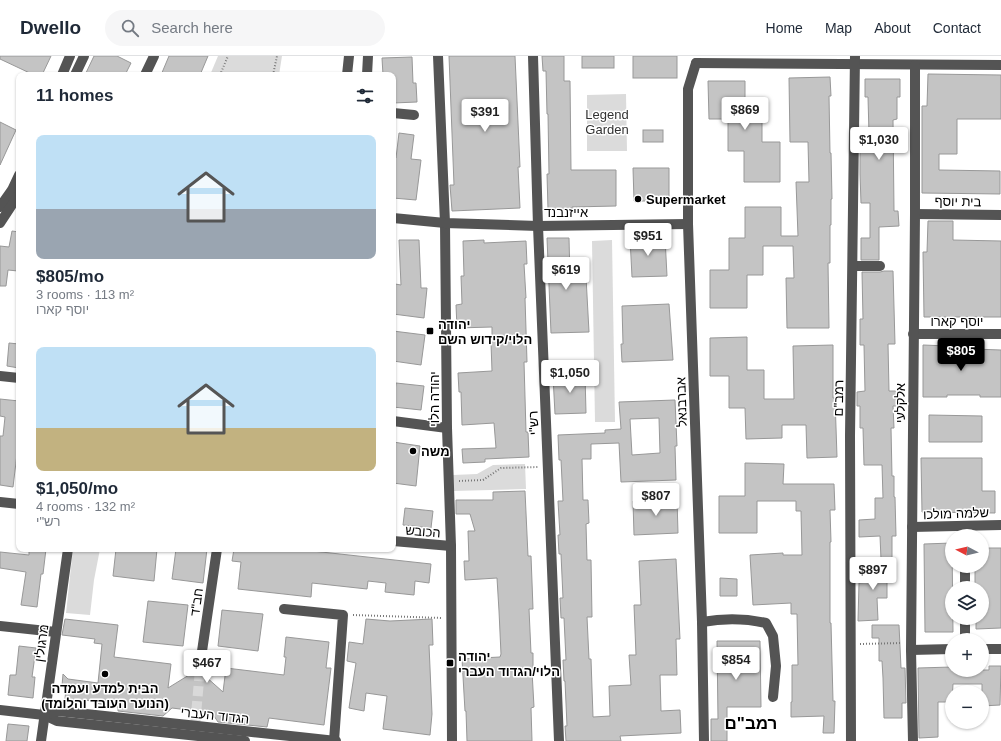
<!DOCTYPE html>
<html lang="en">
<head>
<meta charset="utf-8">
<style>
	:root { --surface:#fff; --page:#f6f6f7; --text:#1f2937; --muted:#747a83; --line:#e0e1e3; --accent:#000 }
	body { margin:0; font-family:Arial,"Noto Sans Hebrew",sans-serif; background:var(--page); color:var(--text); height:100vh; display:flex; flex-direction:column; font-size:15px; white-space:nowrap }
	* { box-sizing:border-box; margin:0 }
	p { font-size:13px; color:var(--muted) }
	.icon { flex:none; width:22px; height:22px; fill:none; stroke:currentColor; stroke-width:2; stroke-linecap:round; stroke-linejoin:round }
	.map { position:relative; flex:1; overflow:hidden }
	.panel { position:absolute; left:16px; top:16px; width:380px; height:480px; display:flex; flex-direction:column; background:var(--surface); border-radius:8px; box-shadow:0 1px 3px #0004 }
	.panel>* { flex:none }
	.needle { width:26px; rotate:277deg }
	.fabs { position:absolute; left:945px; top:473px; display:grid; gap:8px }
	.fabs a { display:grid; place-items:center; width:44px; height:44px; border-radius:50%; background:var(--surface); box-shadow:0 1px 3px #0004; font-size:20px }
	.price { position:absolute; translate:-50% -34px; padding:0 9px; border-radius:4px; background:#fff; color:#222; font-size:13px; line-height:26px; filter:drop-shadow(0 1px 2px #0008) }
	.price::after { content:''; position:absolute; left:50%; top:24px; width:12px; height:9px; margin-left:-6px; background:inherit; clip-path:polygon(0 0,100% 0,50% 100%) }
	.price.on { background:var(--accent); color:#fff }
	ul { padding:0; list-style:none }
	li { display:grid; align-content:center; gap:8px; height:212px; padding:0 20px }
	li span { display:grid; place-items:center; height:124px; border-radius:8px; color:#555 }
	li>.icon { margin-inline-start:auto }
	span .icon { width:72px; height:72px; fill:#fffc; stroke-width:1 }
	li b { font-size:17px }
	h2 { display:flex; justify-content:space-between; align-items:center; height:48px; padding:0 20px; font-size:17px }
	header { display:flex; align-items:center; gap:24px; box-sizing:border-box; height:56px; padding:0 20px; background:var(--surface); border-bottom:1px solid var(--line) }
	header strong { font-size:19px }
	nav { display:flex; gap:22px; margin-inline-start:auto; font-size:14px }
	.search { width:280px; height:36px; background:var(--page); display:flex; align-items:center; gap:10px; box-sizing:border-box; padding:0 14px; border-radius:22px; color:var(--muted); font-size:15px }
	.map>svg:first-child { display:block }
	.green { fill:#dbdbdb }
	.building { fill:#c4c4c4; stroke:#989898; fill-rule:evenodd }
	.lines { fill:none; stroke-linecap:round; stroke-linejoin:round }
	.minor-tunnel { stroke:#d9d9d9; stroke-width:10; stroke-dasharray:10 5; stroke-linecap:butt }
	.path { stroke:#767676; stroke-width:2; stroke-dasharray:1 2; stroke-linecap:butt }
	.minor { stroke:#545454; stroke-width:10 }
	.poi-dot { fill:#000; stroke:#fff; stroke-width:1.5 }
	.labels { text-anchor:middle; stroke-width:3; stroke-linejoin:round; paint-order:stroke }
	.park-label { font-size:13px; fill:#323232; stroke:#fff }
	.poi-label { font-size:13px; font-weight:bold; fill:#000; stroke:#fff; text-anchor:start }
	.street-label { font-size:13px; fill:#000; stroke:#fff }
	.district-label { font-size:17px; font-weight:bold; fill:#000; stroke:#fff }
</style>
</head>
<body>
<header>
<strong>Dwello</strong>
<div class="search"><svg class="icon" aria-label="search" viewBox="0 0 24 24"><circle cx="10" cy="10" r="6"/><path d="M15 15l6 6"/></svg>Search here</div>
<nav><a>Home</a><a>Map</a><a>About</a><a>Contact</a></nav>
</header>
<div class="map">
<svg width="1001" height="685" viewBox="0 0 1001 685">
	<rect width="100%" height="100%" fill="#fff"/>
	<!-- green -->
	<g class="green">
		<path d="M218,0H282L279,19H210Z"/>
		<path d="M626,38L627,95H587V39Z"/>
		<path d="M612,184L615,366H595L592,185Z"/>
		<path d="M525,408L526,433L453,435V419L477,418L493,409Z"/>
		<path d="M73,493H100L94,524L90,559L66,557Z"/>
	</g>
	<!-- building -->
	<g class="building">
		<path d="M0,0H51L42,19H34L0,3Z"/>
		<path d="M94,0H117L131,7L125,19H85Z"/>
		<path d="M169,0H208L200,19H161Z"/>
		<path d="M449,0H515L520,111H518L520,152L452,155L450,129H454Z"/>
		<path d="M542,0H564V25H570L571,114H616V150L572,151V153H548L547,118H549L548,58H547L546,15H543Z"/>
		<rect x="582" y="0" width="32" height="12"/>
		<rect x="633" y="0" width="44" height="22"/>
		<path d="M412,1L413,27H416L417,46L393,47V19H383L382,2Z"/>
		<path d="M928,18L1001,19V63H957V98H939V114L1000,115V138L922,137V50H927Z"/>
		<path d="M830,21L831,40H829L830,97H831L832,143H831V169H830V207H828L829,272H787L786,222H794L793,190H763V219H747V252H710V214H729V182H745V151H781V180H798L796,126H809L808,86H790L789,22Z"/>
		<path d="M865,23H900V41H897V63L893,64L894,155H898L899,170L879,171V204H861V182H870V147H861L860,118V78H869L868,41H865Z"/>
		<path d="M708,25H745V57H762V86H780V126H744V95H728V63H709Z"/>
		<path d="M0,66L16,74L0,109Z"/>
		<rect x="643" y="74" width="20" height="12"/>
		<path d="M399,77L414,79L411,103L421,104L416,144L393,142V110L394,101L396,102Z"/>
		<path d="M633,112H669V145H634Z"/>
		<path d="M928,165H953V184L1001,185V261H924L923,196H927Z"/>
		<path d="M12,175L19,176L18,215L8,214L6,230H0V190L9,191Z"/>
		<path d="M665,181L667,220L632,221L630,182Z"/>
		<path d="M547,182H569L570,222L586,221L589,276L551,277Z"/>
		<path d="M399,184H419L421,232H427L424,262L393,258L395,228L401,229Z"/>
		<path d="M484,184V187L526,185L527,208H524L526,242H525L527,306H524L526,376H528L529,401L485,403V406L463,407L462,393L496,392L494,367L462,369L461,336H459L458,317L492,315L491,287H492V271L457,272L456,249L462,248L461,220H464L463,185Z"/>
		<path d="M884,215H893L895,288H888L889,335H897V350H893L894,372H891L892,420H894V441H895L896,480H892V502L881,503L880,480L859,481V464L875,463V442H883L882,409H864L863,372H860V350H857V336L865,335L864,289H860V263H863L862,216H880Z"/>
		<path d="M669,248L673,304L622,306L621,288H623L622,250Z"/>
		<path d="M393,275L425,279L421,309L393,305Z"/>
		<path d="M747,281V314H764V343H794L793,290L833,289V342H835L837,401L807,402L806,369H782V382L746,383L745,352H729V320H710V282Z"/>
		<path d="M9,287L19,288V312L7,310Z"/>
		<path d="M923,289L973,291V293L1001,294V341H980V339H947V341H923Z"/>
		<path d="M585,319L586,357L555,358L553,320Z"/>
		<path d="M396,327L424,330L421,354L393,351Z"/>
		<path d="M0,343L19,345V399L17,398L13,431L0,429V380H3L5,361L0,360Z"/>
		<path d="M675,344L677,390H675L676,424L621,426L619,387L591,388V403H582L583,444H588L589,467L586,468L587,504H591L592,561H587L589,603H591L593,661L610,660L609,630L631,629L629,599H636L634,549H641L639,505L676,503L680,583H676L677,619H660L661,655L680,654L681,677L620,680L621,685H566L565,670H567L565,625H564L563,604H566L564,562H561L560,542H563L561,498H559L558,479H560L558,445H563L561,404H559L558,379L605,377V374L621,373L619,346ZM659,362L660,397L632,399L630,363Z"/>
		<path d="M929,359L982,360V386H929Z"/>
		<path d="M393,386L420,390L416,430L393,427Z"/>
		<path d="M921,402H982V435H995V457L922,456Z"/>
		<path d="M745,407L784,408L783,428H834L835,454H830L831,486H830V567H831L833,645H835L834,677H823L824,660L791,661V646H792V609H798L797,558H791V547L753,549L750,499L783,497V499H802L801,455H796V445H757V477H719V440H745Z"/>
		<path d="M525,435L528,500H531L532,526L533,553H529L531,597H533V615H532L534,651L531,652L532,685H467L466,655H465L462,603L500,601L501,598L499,555L497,522L465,524L464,505H469L468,475H475L470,458H456V444H493V436Z"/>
		<path d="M677,443L678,477L634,479L633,445Z"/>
		<path d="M405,452L433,455L431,472L403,469Z"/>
		<path d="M952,487L953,576H925L924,488Z"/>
		<path d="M982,492H1001V572L976,573V562H982V532H975V510H982Z"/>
		<path d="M29,493H46L43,518H41L37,551L21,549L26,516L0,512V496L29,499Z"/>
		<path d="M116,493H157L154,525L113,520Z"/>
		<path d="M176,493H207L203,527L172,523Z"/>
		<path d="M234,493H294L431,508L429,527L415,525L414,539L385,536L386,527L368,525L367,533L312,527L311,541L238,533L241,506L232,505Z"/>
		<path d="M868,506H887V542H877L878,564L858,565L859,527L869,526Z"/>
		<path d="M720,522L737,523V540H720Z"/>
		<path d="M148,545L188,549L183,590L143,586Z"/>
		<path d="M222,554L263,558L258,595L218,590Z"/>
		<path d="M65,563L118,569L114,601L171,608L168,632L189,619L205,620L223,636L226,612L284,619L286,601H284L286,581L329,586L326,612H331L324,669L269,662L267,671L218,666L212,657L172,652L163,660L118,655V651L95,647V645L65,643L66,631L62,630L63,618L68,623L98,627L102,588L94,587L95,583L62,579Z"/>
		<path d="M366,563L390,565L432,563L433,589H429L432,658L430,679L383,673L387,640L366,637L364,655L349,652L356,607L347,605L349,586L363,588Z"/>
		<path d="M872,569H899L901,612H905L906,647H902V662H884L883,622L882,605H879V582H872Z"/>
		<path d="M717,585H760L761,651H727V685H711V663H718Z"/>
		<path d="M19,590L36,592L32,621H35L33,642L8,639L10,619H16Z"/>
		<path d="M989,610H1001L1000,649L982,650V628H953L952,646H938V681L919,682L918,612L952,611V614H989Z"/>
		<path d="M8,668L29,670L27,685H6Z"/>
	</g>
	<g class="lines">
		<!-- minor-tunnel -->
		<path class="minor-tunnel" d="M195,670L201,602"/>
		<!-- path -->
		<g class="path">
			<path d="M220,19L228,0"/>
			<path d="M273,19L277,0"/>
			<path d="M459,425L483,424L501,412L539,411"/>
			<path d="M353,559L442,562"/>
			<path d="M860,588L902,587"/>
		</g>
		<!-- minor -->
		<g class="minor">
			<path d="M438,0L445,167L447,372L451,490L452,685"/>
			<path d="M533,0L538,170L559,685"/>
			<path d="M696,7L688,33V168L702,566L704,685"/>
			<path d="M696,7L1001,9"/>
			<path d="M62,19L70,0"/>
			<path d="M75,19L84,0"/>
			<path d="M145,19L154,0"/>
			<path d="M347,19L349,0"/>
			<path d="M367,19L368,0"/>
			<path d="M393,57L414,59"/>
			<path d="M0,151L12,134L19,119"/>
			<path d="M915,158L1001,159"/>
			<path d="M393,162L445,167L538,170L688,168"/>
			<path d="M0,167L19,138"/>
			<path d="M853,210H880"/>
			<path d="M913,278H1001"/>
			<path d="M0,320L19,322"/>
			<path d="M393,365L447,372"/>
			<path d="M0,446L19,448"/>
			<path d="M965,470V480"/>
			<path d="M912,471L1001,469"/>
			<path d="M393,485L451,490"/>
			<path d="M965,510V532"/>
			<path d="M284,553L343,559L334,685"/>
			<path d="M965,562V584"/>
			<path d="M702,566C724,562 744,562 766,567L773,580L776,610L773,641"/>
			<path d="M0,570L56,576"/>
			<path d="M982,593H1001"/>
			<path d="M911,594L952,593"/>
			<path d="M201,602L217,493"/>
			<path d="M0,654L44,659L57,665L245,685"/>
			<path d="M44,659L58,655L336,685"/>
			<path d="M41,685L68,493"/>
			<path d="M851,685L850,380L855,0"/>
			<path d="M913,685L911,594L915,158V9"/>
		</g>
	</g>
	<!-- markers -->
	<g class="poi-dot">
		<circle cx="638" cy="143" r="4"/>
		<rect x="426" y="271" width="8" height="8" rx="2"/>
		<circle cx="413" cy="395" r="4"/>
		<rect x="446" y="603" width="8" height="8" rx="2"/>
		<circle cx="105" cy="618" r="4"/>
	</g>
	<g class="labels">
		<!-- park labels -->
		<g class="park-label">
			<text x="607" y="63">Legend<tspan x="607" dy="15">Garden</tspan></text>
		</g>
		<!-- poi labels -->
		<g class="poi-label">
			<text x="646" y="148">Supermarket</text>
			<text x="438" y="273">יהודה<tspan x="438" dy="15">הלוי/קידוש השם</tspan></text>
			<text x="421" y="400">משה</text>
			<text x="458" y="605">יהודה<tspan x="458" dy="15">הלוי/הגדוד העברי</tspan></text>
			<text x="105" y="637" text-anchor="middle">הבית למדע ועמדה<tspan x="105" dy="15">(הנוער העובד והלומד)</tspan></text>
		</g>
		<!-- street labels -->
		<g class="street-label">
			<text transform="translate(958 145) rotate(1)" y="5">בית יוסף</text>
			<text x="566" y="161">אייזנבנד</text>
			<text x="957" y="270">יוסף קארו</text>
			<text transform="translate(838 342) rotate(-89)" y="5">רמב"ם</text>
			<text transform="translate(434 343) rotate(-90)" y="5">יהודה הלוי</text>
			<text transform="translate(681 346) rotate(-92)" y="5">אברבנאל</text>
			<text transform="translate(900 347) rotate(-90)" y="5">אלקלעי</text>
			<text transform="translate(533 367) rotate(-92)" y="5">רש"י</text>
			<text transform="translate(956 457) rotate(-2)" y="5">שלמה מולכו</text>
			<text transform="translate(423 475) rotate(5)" y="5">הכובש</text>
			<text transform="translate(196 546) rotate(-82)" y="5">חב"ד</text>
			<text transform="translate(41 587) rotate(-82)" y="5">מרגולין</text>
			<text transform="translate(215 659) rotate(6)" y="5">הגדוד העברי</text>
		</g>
		<!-- district labels -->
		<g class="district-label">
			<text x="751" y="673">רמב"ם</text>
		</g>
	</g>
</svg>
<div class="fabs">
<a><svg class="needle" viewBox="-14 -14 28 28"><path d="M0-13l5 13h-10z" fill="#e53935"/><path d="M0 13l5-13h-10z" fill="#747a83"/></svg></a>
<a><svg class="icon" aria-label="layers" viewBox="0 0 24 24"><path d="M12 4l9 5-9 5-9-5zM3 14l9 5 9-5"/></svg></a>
<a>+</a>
<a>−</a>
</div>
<b class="price" style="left:745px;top:75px">$869</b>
<b class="price" style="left:485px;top:77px">$391</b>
<b class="price" style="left:879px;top:105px">$1,030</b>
<b class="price" style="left:648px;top:201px">$951</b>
<b class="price" style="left:566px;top:235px">$619</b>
<b class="price on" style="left:961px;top:316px">$805</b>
<b class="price" style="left:570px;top:338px">$1,050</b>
<b class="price" style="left:656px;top:461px">$807</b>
<b class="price" style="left:873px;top:535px">$897</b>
<b class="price" style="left:736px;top:625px">$854</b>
<b class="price" style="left:207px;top:628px">$467</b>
<section class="panel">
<h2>11 homes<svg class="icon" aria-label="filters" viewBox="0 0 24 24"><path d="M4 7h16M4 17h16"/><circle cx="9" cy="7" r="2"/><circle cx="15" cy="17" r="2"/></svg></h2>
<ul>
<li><span style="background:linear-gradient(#bfe0f5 60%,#9aa5b1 0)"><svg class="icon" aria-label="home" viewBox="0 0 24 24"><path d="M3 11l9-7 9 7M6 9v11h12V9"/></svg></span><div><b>$805/mo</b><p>3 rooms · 113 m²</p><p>יוסף קארו</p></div></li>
<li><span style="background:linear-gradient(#bfe0f5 65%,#c2b280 0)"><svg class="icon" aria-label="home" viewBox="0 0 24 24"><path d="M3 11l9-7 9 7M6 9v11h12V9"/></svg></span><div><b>$1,050/mo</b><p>4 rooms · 132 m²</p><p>רש&quot;י</p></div></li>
</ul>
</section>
</div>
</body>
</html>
